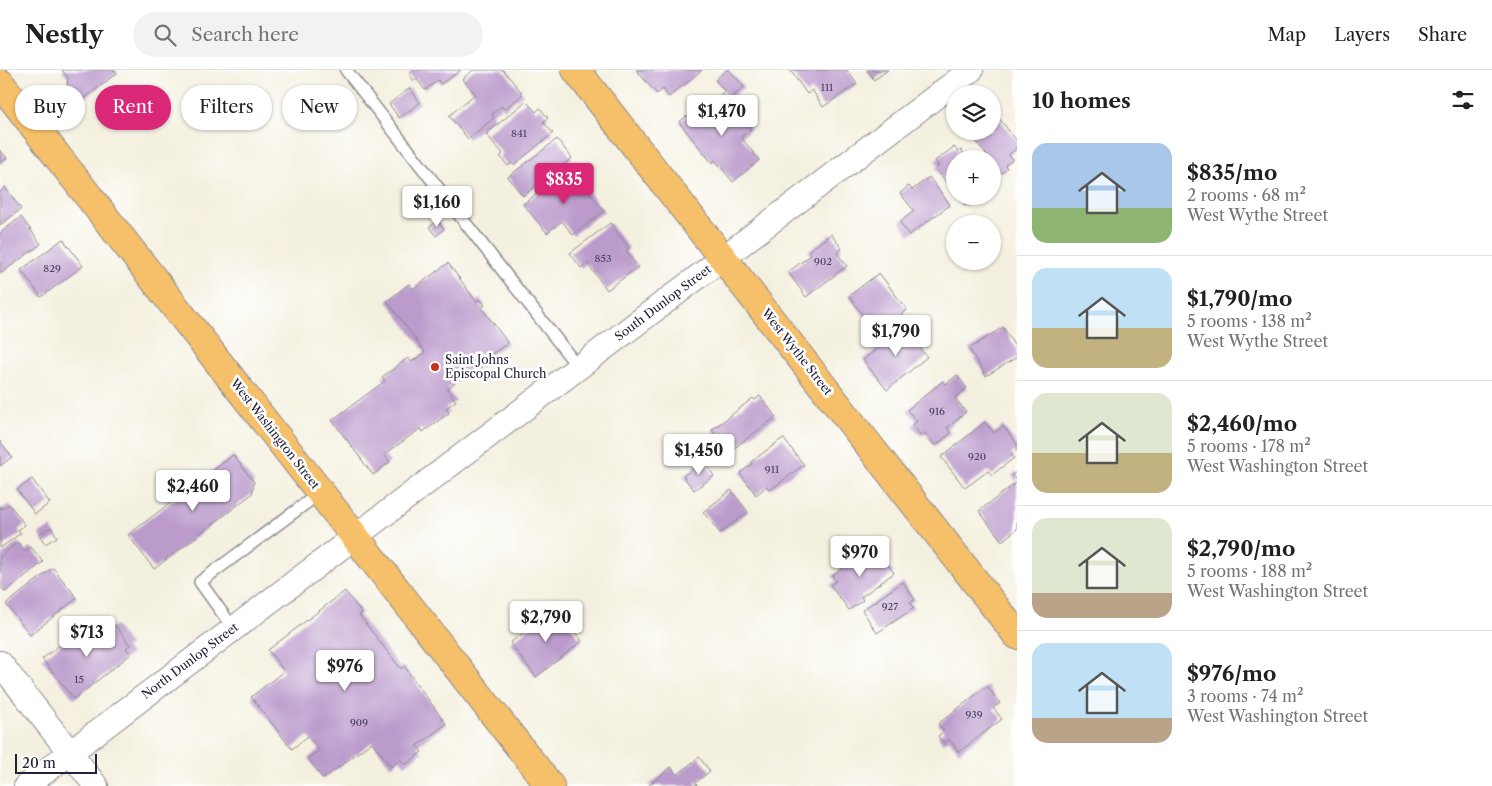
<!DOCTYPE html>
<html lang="en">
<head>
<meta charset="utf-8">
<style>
	:root { --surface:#fff; --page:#f2f2f2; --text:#202124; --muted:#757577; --line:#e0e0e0; --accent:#db2777 }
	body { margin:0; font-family:"Libre Caslon Text",serif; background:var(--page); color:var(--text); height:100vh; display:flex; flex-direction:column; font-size:19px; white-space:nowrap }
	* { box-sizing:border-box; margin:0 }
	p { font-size:16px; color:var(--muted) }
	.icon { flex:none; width:28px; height:28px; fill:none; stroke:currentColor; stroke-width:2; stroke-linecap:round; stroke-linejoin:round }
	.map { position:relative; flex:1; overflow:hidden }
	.drawer { display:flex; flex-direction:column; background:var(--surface); width:475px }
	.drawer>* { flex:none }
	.top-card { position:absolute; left:15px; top:15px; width:475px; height:45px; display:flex; gap:10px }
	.tools { position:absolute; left:946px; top:15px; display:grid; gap:10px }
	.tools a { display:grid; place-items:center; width:55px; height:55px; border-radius:50%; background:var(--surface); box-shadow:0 1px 4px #0004; font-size:25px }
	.scale { position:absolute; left:15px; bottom:12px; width:82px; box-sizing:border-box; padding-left:5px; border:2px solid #22223b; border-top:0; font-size:14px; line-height:18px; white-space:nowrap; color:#22223b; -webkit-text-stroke:4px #fff; paint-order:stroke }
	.price { position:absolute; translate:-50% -42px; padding:0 11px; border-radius:5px; background:#fff; color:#222; font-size:16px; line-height:32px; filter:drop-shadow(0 1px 2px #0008) }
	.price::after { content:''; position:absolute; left:50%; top:30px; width:15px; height:11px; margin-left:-8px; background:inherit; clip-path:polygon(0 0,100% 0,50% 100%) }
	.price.active { background:var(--accent); color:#fff }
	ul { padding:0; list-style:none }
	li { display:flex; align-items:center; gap:15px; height:125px; padding:0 15px }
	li+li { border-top:1px solid var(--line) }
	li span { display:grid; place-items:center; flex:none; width:140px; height:100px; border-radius:15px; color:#555 }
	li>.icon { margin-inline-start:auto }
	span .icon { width:60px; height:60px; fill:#fffc; stroke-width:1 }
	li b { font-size:21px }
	h2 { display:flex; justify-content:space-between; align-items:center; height:60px; padding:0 15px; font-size:21px }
	.chip { padding:0 18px; border-radius:22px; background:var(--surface); box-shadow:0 1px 4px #0004; font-size:18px; line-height:45px }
	.chip.active { background:var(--accent); color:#fff }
	header { display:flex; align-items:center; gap:30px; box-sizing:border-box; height:70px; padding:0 25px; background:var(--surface); border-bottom:1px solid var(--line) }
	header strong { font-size:24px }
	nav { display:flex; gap:28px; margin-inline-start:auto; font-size:18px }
	.search { width:350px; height:45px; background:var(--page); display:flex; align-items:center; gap:12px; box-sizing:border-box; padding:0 18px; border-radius:28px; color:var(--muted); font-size:19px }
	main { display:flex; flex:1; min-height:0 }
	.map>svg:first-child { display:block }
	.building { fill:#bb9bcc }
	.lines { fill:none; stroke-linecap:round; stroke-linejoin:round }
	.service-casing { stroke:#8b898d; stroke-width:14 }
	.minor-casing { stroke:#8b898d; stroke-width:26 }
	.primary-casing { stroke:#8b898d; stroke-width:30 }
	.service { stroke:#fff; stroke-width:11 }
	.minor { stroke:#fff; stroke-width:24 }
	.primary { stroke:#f6c06b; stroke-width:28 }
	.poi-dot { fill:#c8321e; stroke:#fff; stroke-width:2 }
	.labels { text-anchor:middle; stroke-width:5; stroke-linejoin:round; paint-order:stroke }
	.number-label { font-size:10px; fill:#48405f }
	.street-label { font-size:12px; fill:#22223b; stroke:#fff }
	.poi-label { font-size:12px; fill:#22223b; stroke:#fff; text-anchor:start }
</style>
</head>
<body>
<header>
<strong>Nestly</strong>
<div class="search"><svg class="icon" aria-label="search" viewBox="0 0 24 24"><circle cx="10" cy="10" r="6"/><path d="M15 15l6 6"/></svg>Search here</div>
<nav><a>Map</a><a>Layers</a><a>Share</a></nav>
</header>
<main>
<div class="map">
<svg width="1017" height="716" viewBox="0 0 1017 716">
	<rect width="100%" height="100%" fill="#fff"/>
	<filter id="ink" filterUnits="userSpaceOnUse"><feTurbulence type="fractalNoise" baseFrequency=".02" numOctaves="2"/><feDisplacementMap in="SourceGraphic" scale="10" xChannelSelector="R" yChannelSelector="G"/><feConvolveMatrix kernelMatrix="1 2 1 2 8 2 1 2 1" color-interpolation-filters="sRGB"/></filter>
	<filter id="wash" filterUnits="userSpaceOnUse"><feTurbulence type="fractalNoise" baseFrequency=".0096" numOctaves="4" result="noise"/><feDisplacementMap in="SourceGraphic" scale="20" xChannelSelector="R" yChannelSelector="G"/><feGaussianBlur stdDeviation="1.12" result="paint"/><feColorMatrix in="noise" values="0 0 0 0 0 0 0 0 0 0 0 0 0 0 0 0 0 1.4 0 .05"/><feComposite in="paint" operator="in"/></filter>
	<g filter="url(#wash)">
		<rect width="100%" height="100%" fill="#f4f0df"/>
		<g id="blocks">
			<!-- building -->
			<g class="building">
				<path d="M62,0H115L117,3L85,28L74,25L67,17L68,8Z"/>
				<path d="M414,0H461L441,14L438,10L425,20L416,8L414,11L409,4Z"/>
				<path d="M473,0H503L523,24L504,40L502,36L492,44L494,48L468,69L449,46L475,24L463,9Z"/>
				<path d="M636,0H702L669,27L663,19L657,24Z"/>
				<path d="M726,0H729L744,17L731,28L715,10Z"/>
				<path d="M790,0H847L857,14L823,37L812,20L807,24Z"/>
				<path d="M867,0H888L874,10Z"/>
				<path d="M410,18L420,33L399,48L389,34Z"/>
				<path d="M722,23L751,59L741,67L759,90L733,112L715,90L712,93L679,52L687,46L689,49Z"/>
				<path d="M526,31L536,42L540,38L548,48L543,52L553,63L514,95L512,93L508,96L500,86L503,84L486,64Z"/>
				<path d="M997,46L1017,71V78L1009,85L1013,89L1005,95L1007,98L1002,103L992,92V89H990L972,67L979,61H992V50Z"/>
				<path d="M557,69L572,88L523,126L508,107Z"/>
				<path d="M954,77L958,82L961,80L968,89H955V123L935,98L939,96L935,91Z"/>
				<path d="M0,80L7,88L0,94Z"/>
				<path d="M571,100L604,141L573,165L562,151L547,163L523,134L542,120L544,122Z"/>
				<path d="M929,107L950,135L909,165L900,152L914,141L900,123L909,116L912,120Z"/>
				<path d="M5,117L21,139L0,155V122Z"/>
				<path d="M958,126H978L965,136Z"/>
				<path d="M21,147L41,174L0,204V163Z"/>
				<path d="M438,151L444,159L436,166L429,157Z"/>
				<path d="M610,153L629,178L626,181L638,197L607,220L587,193L581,198L570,183Z"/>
				<path d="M831,164L842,179L837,183L847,196L806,227L788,202L811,185L808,181Z"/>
				<path d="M63,169L83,196L41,227L21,200Z"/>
				<path d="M448,193L476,231L480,229L485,235L481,237L508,273L486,288L489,292L480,299L477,296L447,319L456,331L446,338L449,343L423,362L421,358L384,385L390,392L373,405L332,350L385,311L382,307L408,288L411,292L425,282L387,231L409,214L413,219Z"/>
				<path d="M879,203L907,240L876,263L849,226Z"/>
				<path d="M907,254L920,270L916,273L927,287L887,320L863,290Z"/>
				<path d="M1003,257L1017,280V287L986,306L969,279Z"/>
				<path d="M957,305L967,318L955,328L966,342L947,358L951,363L935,376L925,363L921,366L912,355L917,351L907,340L943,311L946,314Z"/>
				<path d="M760,326L776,347L729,382L712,360L753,328L755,330Z"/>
				<path d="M985,352L994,363L1003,356L1017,374V380L1011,384L1014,388L992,405L988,401L965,418L941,387Z"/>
				<path d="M783,368L804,395L770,420L767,416L756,425L740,403L752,394L751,392Z"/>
				<path d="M0,371L12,387L0,396Z"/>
				<path d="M233,385L254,412L252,424L154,499L128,465Z"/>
				<path d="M704,391L714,406L694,420L683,406Z"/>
				<path d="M1017,401V459L1002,471L979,441L1017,412L1012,405Z"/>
				<path d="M32,409L50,433L35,444L17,420Z"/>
				<path d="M731,420L748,442L720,463L703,442Z"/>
				<path d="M9,434L25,455L18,460L21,463L0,478V436L2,439Z"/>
				<path d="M51,457L57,467L45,474L39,464Z"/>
				<path d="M18,472L25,481L31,477L43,492L5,522L0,516V487Z"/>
				<path d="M876,479L894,503L861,527L863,530L849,540L830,515L836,511L832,506L853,490L856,494Z"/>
				<path d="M53,498L77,528L30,565L6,534Z"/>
				<path d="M903,512L915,530L910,533L914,538L877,563L862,540Z"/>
				<path d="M345,521L362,543L359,545L401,599L404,596L446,654L417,676L422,682L405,695L400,689L391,697L372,672L323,709L308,688L319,680L308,666L292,679L251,627L284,601L268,580Z"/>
				<path d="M560,543L582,571L536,607L510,573L548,544L552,549Z"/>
				<path d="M100,554L106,562L115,555L130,575L126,578L131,584L74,629L42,589L85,555L90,562Z"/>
				<path d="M987,616L1000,633L993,638L1002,649L959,682L949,669L943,673L938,666L944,661L938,654Z"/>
				<path d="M699,687L710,701L695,713L698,716H648L671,697L677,705Z"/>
			</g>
		</g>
	</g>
	<g filter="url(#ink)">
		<use href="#blocks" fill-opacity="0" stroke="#8b898d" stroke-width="1"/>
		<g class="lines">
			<!-- service casing -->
			<g class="service-casing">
				<g id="service">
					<path d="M346,0L578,297"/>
					<path d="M233,558L200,512L321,422"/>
				</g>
			</g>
			<!-- minor casing -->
			<g class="minor-casing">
				<g id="minor">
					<path d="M0,593L96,716"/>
					<path d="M26,716L971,0"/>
				</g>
			</g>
			<!-- primary casing -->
			<g class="primary-casing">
				<g id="primary">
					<path d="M576,0L1017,565"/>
					<path d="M0,13L550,716"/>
				</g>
			</g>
			<!-- service -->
			<use href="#service" class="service"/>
			<!-- minor -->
			<use href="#minor" class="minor"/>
			<!-- primary -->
			<use href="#primary" class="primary"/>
		</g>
	</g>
	<!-- markers -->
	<circle class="poi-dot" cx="435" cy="297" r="5"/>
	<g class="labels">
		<!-- number labels -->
		<g class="number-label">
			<text x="827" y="21">111</text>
			<text x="519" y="67">841</text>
			<text x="603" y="192">853</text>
			<text x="823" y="195">902</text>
			<text x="52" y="202">829</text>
			<text x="937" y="345">916</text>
			<text x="977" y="390">920</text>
			<text x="772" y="403">911</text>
			<text x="890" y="540">927</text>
			<text x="79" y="613">15</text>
			<text x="974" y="648">939</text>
			<text x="359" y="656">909</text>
		</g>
		<!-- street labels -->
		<g class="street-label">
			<text transform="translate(663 233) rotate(-37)" y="4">South Dunlop Street</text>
			<text transform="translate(797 282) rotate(52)" y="4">West Wythe Street</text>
			<text transform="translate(275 364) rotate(52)" y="4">West Washington Street</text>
			<text transform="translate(190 591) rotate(-37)" y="4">North Dunlop Street</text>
		</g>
		<!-- poi labels -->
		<g class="poi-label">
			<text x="445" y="294">Saint Johns<tspan x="445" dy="14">Episcopal Church</tspan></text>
		</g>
	</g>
</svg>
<div class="tools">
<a><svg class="icon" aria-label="layers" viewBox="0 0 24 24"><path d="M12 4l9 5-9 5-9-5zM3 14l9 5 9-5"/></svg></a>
<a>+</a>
<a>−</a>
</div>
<div class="scale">20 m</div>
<b class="price" style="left:722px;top:67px">$1,470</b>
<b class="price active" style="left:564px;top:135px">$835</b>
<b class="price" style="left:437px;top:158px">$1,160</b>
<b class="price" style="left:896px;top:287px">$1,790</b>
<b class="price" style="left:699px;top:406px">$1,450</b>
<b class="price" style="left:193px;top:442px">$2,460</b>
<b class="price" style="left:860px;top:508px">$970</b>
<b class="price" style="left:546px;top:573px">$2,790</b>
<b class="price" style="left:87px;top:588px">$713</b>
<b class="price" style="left:345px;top:622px">$976</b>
<div class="top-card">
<a class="chip">Buy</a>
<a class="chip active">Rent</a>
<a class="chip">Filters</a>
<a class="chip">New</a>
</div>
</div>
<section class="drawer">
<h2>10 homes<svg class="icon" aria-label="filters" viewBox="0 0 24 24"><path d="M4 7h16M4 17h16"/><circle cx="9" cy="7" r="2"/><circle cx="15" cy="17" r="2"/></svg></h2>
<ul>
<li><span style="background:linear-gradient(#a9c7e8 65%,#8fb573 0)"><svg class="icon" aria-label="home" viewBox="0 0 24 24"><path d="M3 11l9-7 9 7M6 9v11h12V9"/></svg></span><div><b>$835/mo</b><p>2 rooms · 68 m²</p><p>West Wythe Street</p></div></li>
<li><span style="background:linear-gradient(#bfe0f5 60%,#c2b280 0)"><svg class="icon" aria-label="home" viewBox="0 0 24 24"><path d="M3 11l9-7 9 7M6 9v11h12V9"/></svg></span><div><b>$1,790/mo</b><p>5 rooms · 138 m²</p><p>West Wythe Street</p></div></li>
<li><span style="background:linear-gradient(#dfe7d0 60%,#c2b280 0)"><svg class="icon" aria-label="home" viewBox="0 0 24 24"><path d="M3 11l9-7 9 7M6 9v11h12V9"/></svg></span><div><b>$2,460/mo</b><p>5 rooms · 178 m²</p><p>West Washington Street</p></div></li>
<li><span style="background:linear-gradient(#dfe7d0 75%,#b9a48a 0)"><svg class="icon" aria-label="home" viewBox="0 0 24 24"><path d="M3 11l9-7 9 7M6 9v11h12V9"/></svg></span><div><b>$2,790/mo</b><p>5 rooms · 188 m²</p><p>West Washington Street</p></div></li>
<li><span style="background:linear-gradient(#bfe0f5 75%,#b9a48a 0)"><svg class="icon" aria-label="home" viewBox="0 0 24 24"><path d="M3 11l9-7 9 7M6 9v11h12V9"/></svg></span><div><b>$976/mo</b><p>3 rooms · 74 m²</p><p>West Washington Street</p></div></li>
</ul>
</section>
</main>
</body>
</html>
